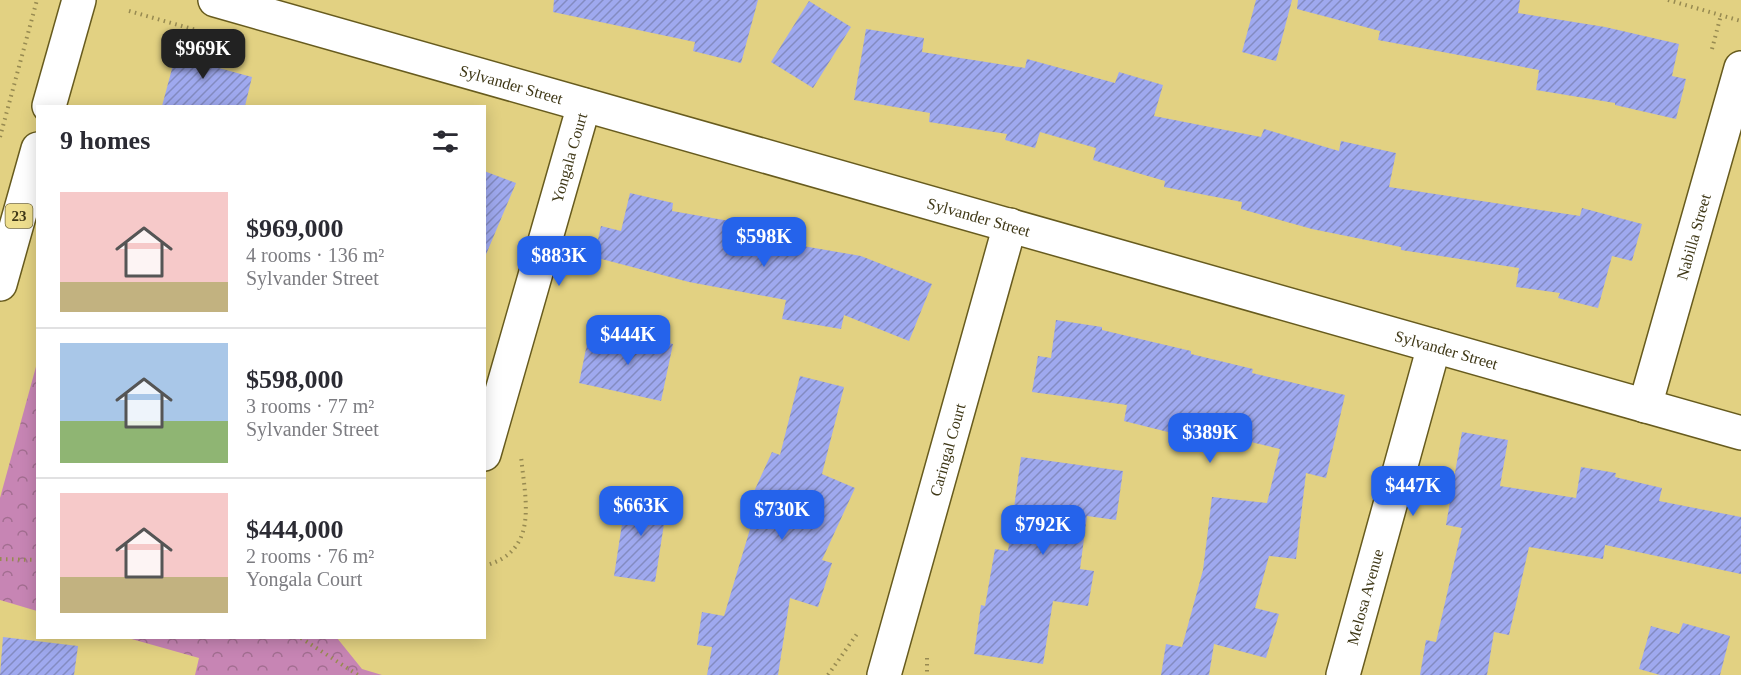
<!DOCTYPE html>
<html lang="en">
<head>
<meta charset="utf-8">
<style>
	:root { --surface:#fff; --page:#f2f2f3; --text:#2b2b33; --muted:#7c7c81; --line:#e1e1e2; --accent:#2563eb }
	body { margin:0; font-family:Georgia,serif; background:var(--page); color:var(--text); height:100vh; display:flex; flex-direction:column; font-size:22px; white-space:nowrap }
	* { box-sizing:border-box; margin:0 }
	p { font-size:20px; color:var(--muted) }
	.icon { flex:none; width:33px; height:33px; fill:none; stroke:currentColor; stroke-width:2; stroke-linecap:round; stroke-linejoin:round }
	.map { position:relative; flex:1; overflow:hidden }
	.drawer { position:absolute; left:36px; top:105px; width:450px; height:534px; display:flex; flex-direction:column; background:var(--surface); border-radius:0px; box-shadow:0 3px 15px #0003 }
	.drawer>* { flex:none }
	.price { position:absolute; translate:-50% -51px; padding:0 14px; border-radius:12px; background:var(--accent); color:#fff; font-size:20px; line-height:39px; filter:drop-shadow(0 2px 3px #0008) }
	.price::after { content:''; position:absolute; left:50%; top:36px; width:18px; height:14px; margin-left:-9px; background:inherit; clip-path:polygon(0 0,100% 0,50% 100%) }
	.price.selected { background:#222; color:#fff }
	ul { padding:0; list-style:none }
	li { display:flex; align-items:center; gap:18px; height:150px; padding:0 24px }
	li+li { border-top:2px solid var(--line) }
	li span { display:grid; place-items:center; flex:none; width:168px; height:120px; border-radius:0px; color:#555 }
	li>.icon { margin-inline-start:auto }
	span .icon { width:72px; height:72px; fill:#fffc; stroke-width:1 }
	li b { font-size:26px }
	h2 { display:flex; justify-content:space-between; align-items:center; height:72px; padding:0 24px; font-size:26px }
	.map>svg:first-child { display:block }
	.park { fill:url(#park-crowns) }
	.building { fill:url(#building-hatch) }
	.lines { fill:none; stroke-linecap:round; stroke-linejoin:round }
	.street-casing { stroke:#675b1e; stroke-width:36 }
	.primary-casing { stroke:#675b1e; stroke-width:36 }
	.path { stroke:#978a51; stroke-width:4; stroke-dasharray:1.5 4.5; stroke-linecap:butt }
	.street { stroke:#fff; stroke-width:33 }
	.primary { stroke:#fff; stroke-width:33 }
	.labels { text-anchor:middle; stroke-width:5; stroke-linejoin:round; paint-order:stroke }
	.shield { fill:#efdf8f; stroke:#746a3b; stroke-width:1.5 }
	.shield-label { font-size:15px; font-weight:bold; fill:#3f3817 }
	.street-label { font-size:16px; fill:#3f3817; stroke:#efdf8f }
</style>
</head>
<body>
<div class="map">
<svg width="1741" height="675" viewBox="0 0 1741 675">
	<defs>
		<pattern id="park-crowns" width="20" height="18" patternUnits="userSpaceOnUse" patternTransform="scale(1.5)"><rect width="20" height="18" fill="#c785b4"/><path d="M2 6a3 3 0 1 1 6 0M12 15a3 3 0 1 1 6 0" fill="none" stroke="#a36e91"/></pattern>
		<pattern id="building-hatch" width="6" height="6" patternUnits="userSpaceOnUse" patternTransform="scale(1.5)"><rect width="6" height="6" fill="#9fa9ef"/><path d="M-1 1l2-2M0 6l6-6M5 7l2-2" fill="none" stroke="#838bc1"/></pattern>
	</defs>
	<rect width="100%" height="100%" fill="#e2d182"/>
	<!-- park -->
	<g class="park">
		<path d="M37,363V611L0,600V498Z"/>
		<path d="M128,638H337L362,669L382,675H195L199,658Z"/>
	</g>
	<!-- building -->
	<g class="building">
		<path d="M554,0H758L741,63L693,51L695,42L553,12Z"/>
		<path d="M1256,0H1292L1276,61L1242,52Z"/>
		<path d="M1298,0H1520L1518,13L1605,27L1679,44L1672,76L1686,79L1676,119L1615,105V103L1536,90L1539,70L1378,40L1380,31L1297,9Z"/>
		<path d="M809,1L851,27L813,88L771,62Z"/>
		<path d="M866,29L924,38L922,52L1025,68L1027,59L1115,83L1119,72L1163,85L1154,116L1261,137L1264,129L1339,151L1341,141L1396,153L1389,187L1580,216L1582,208L1642,224L1632,261L1612,256L1598,308L1558,298L1560,293L1516,287L1519,268L1401,250V247L1312,229L1241,209L1242,202L1164,187L1165,181L1093,160L1096,148L1040,132L1035,148L1005,140L1007,134L929,122L930,113L854,100Z"/>
		<path d="M181,35L209,43L204,64L252,77L245,106H162Z"/>
		<path d="M484,171L516,183L485,257H484Z"/>
		<path d="M630,193L673,203L672,211L764,227L762,239L861,256L932,284L909,341L844,315L841,329L782,319L786,300L689,282L594,257L601,226L621,231Z"/>
		<path d="M1056,320L1102,327V330L1191,351V354L1253,369L1252,373L1345,395L1326,478L1306,473L1296,559L1269,556L1255,608L1279,614L1266,658L1214,644L1209,675H1161L1166,644L1182,647L1203,570L1212,497L1267,503L1280,449L1174,424L1172,433L1124,421L1127,405L1032,392L1038,356L1051,358Z"/>
		<path d="M621,330L673,344L661,401L579,383L588,339L617,346Z"/>
		<path d="M800,376L844,387L822,474L855,488L822,560L832,563L818,607L790,598L778,675H707L712,647L697,645L702,612L724,616L759,499L752,496L772,452L780,455Z"/>
		<path d="M1462,432L1508,440L1500,486L1576,498L1581,467L1616,473L1615,477L1662,488L1659,501L1741,517V574L1605,545L1603,559L1529,547L1509,635L1494,632L1487,675H1420L1426,640L1436,642L1462,528L1446,525Z"/>
		<path d="M1021,457L1123,471L1116,520L1087,516L1080,569L1094,571L1088,606L1053,601L1043,664L974,654L981,605L985,606L995,549L1008,551Z"/>
		<path d="M627,492L668,498L655,582L614,576Z"/>
		<path d="M1683,623L1730,636L1720,675H1660L1639,669L1651,626L1679,634Z"/>
		<path d="M3,637L78,646L74,675H0Z"/>
	</g>
	<g class="lines">
		<!-- street casing -->
		<g class="street-casing">
			<g id="street">
				<path id="s1" d="M215,0L1741,433"/>
				<path id="s2" d="M1645,406L1741,68"/>
				<path id="s3" d="M484,454L584,105"/>
				<path id="s4" d="M884,675L1010,225"/>
				<path id="s5" d="M1343,675L1434,346"/>
			</g>
		</g>
		<!-- primary casing -->
		<g class="primary-casing">
			<g id="primary">
				<path d="M49,106L79,0"/>
				<path d="M0,284L38,149"/>
			</g>
		</g>
		<!-- path -->
		<g class="path">
			<path d="M1668,0L1741,21"/>
			<path d="M129,11L196,30"/>
			<path d="M1712,49L1721,15"/>
			<path d="M0,137L37,0"/>
			<path d="M0,559L38,560"/>
			<path d="M484,566C540,551 525,500 521,456"/>
			<path d="M301,638L358,675"/>
			<path d="M927,658V675"/>
			<path d="M828,675L859,631"/>
		</g>
		<!-- street -->
		<use href="#street" class="street"/>
		<!-- primary -->
		<use href="#primary" class="primary"/>
	</g>
	<g class="labels">
		<!-- shield labels -->
		<rect class="shield" x="5.5" y="204" width="27" height="24" rx="4.5"/>
		<g class="shield-label">
			<text x="19" y="221">23</text>
		</g>
		<!-- street labels -->
		<g class="street-label">
			<text dy="6" stroke="none"><textPath href="#s1" startOffset="308">Sylvander Street</textPath></text>
			<text dy="6" stroke="none"><textPath href="#s3" startOffset="308">Yongala Court</textPath></text>
			<text dy="6" stroke="none"><textPath href="#s1" startOffset="794">Sylvander Street</textPath></text>
			<text dy="6" stroke="none"><textPath href="#s2" startOffset="176">Nabilla Street</textPath></text>
			<text dy="6" stroke="none"><textPath href="#s1" startOffset="1280">Sylvander Street</textPath></text>
			<text dy="6" stroke="none"><textPath href="#s4" startOffset="234">Caringal Court</textPath></text>
			<text dy="6" stroke="none"><textPath href="#s5" startOffset="81">Melosa Avenue</textPath></text>
		</g>
	</g>
</svg>
<b class="price selected" style="left:203px;top:80px">$969K</b>
<b class="price" style="left:764px;top:268px">$598K</b>
<b class="price" style="left:559px;top:287px">$883K</b>
<b class="price" style="left:628px;top:366px">$444K</b>
<b class="price" style="left:1210px;top:464px">$389K</b>
<b class="price" style="left:1413px;top:517px">$447K</b>
<b class="price" style="left:641px;top:537px">$663K</b>
<b class="price" style="left:782px;top:541px">$730K</b>
<b class="price" style="left:1043px;top:556px">$792K</b>
<section class="drawer">
<h2>9 homes<svg class="icon" aria-label="filters" viewBox="0 0 24 24"><path d="M4 7h16M4 17h16"/><circle cx="9" cy="7" r="2"/><circle cx="15" cy="17" r="2"/></svg></h2>
<ul>
<li><span style="background:linear-gradient(#f6c9c9 75%,#c2b280 0)"><svg class="icon" aria-label="home" viewBox="0 0 24 24"><path d="M3 11l9-7 9 7M6 9v11h12V9"/></svg></span><div><b>$969,000</b><p>4 rooms · 136 m²</p><p>Sylvander Street</p></div></li>
<li><span style="background:linear-gradient(#a9c7e8 65%,#8fb573 0)"><svg class="icon" aria-label="home" viewBox="0 0 24 24"><path d="M3 11l9-7 9 7M6 9v11h12V9"/></svg></span><div><b>$598,000</b><p>3 rooms · 77 m²</p><p>Sylvander Street</p></div></li>
<li><span style="background:linear-gradient(#f6c9c9 70%,#c2b280 0)"><svg class="icon" aria-label="home" viewBox="0 0 24 24"><path d="M3 11l9-7 9 7M6 9v11h12V9"/></svg></span><div><b>$444,000</b><p>2 rooms · 76 m²</p><p>Yongala Court</p></div></li>
</ul>
</section>
</div>
</body>
</html>
